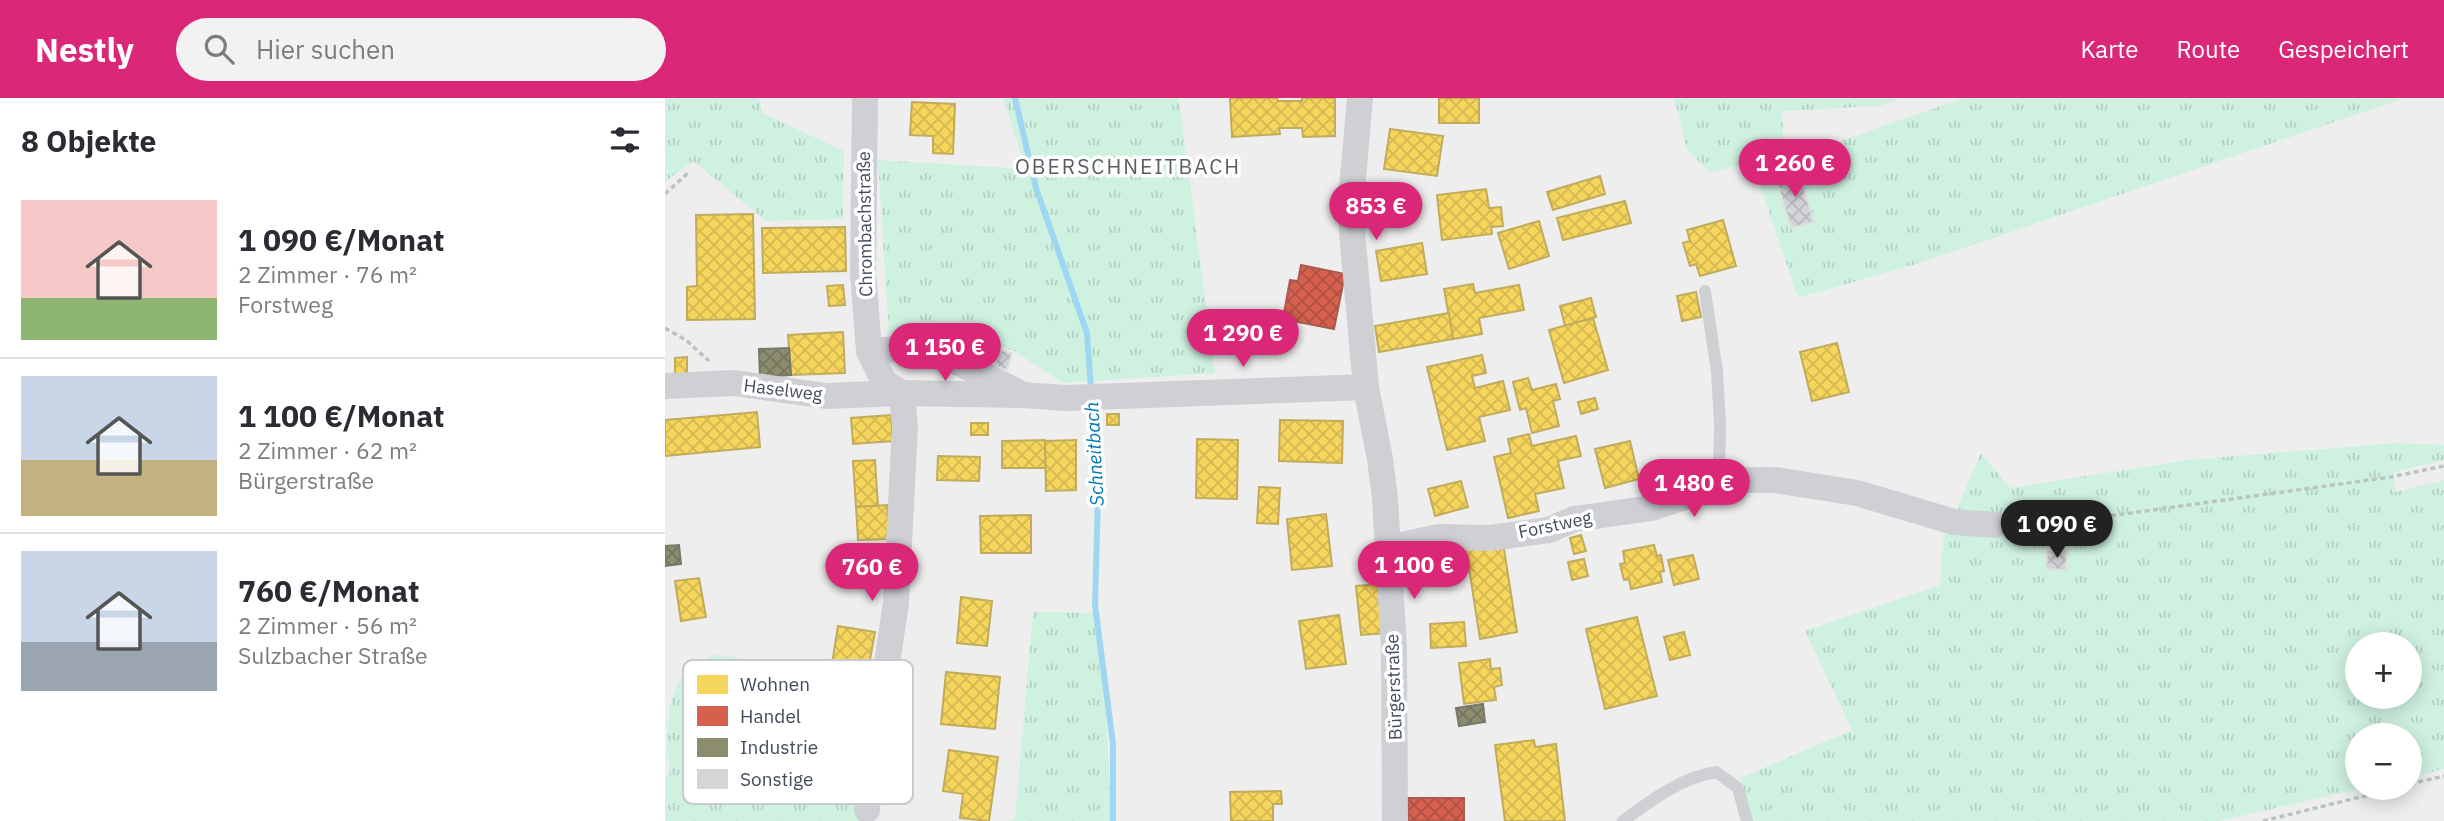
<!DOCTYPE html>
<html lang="de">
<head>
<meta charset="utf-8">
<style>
	:root { --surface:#fff; --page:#f2f2f3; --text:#2b2b33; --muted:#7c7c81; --line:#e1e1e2; --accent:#db2777 }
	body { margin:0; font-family:"IBM Plex Sans",sans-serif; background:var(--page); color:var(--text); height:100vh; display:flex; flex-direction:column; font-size:26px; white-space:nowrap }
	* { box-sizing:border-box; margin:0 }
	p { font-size:23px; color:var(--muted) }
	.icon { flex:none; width:38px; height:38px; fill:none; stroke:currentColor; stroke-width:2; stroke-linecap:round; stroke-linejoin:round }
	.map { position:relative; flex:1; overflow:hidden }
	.side { display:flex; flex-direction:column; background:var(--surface); width:665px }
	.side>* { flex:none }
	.controls { position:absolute; left:1680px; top:534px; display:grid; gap:14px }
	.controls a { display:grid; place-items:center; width:77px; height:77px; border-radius:50%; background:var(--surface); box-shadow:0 4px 18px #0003; font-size:35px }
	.price { position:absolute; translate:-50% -60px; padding:0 16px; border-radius:24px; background:var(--accent); color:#fff; font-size:23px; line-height:46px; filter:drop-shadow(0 2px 4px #0008) }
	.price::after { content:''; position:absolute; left:50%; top:42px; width:21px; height:16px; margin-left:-10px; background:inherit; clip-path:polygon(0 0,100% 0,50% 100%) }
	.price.on { background:#222; color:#fff }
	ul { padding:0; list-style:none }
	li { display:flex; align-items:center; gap:21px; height:175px; padding:0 21px }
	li+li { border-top:2px solid var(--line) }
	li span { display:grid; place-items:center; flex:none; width:196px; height:140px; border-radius:0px; color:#555 }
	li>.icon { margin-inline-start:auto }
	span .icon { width:84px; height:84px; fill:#fffc; stroke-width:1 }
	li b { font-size:30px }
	h2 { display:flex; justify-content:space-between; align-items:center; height:84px; padding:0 21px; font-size:30px }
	header { display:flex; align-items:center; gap:42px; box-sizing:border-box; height:98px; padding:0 35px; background:var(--accent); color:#fff }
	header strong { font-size:33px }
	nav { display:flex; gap:38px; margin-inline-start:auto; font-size:24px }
	.search { width:490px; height:63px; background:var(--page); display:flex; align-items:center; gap:18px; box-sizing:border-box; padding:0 24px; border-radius:38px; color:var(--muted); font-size:26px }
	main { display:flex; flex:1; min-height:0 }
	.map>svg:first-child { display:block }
	.grass { fill:url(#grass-tufts); fill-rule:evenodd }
	.homes { fill:url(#homes-cross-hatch); stroke:#c0ac5c; stroke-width:2 }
	.shops { fill:url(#shops-cross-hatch); stroke:#aa5a52; stroke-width:2 }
	.industry { fill:url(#industry-cross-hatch); stroke:#767969; stroke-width:2 }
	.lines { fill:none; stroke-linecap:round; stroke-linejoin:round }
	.stream { stroke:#9fd7f3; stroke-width:6 }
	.building { fill:url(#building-cross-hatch); stroke:#e0e0e1; stroke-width:2 }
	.path { stroke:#b8c5c4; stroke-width:3.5; stroke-dasharray:5 3.5; stroke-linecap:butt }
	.lane { stroke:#ced0d4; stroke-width:12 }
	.street { stroke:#ced0d4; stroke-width:26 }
	.labels { text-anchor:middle; stroke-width:7; stroke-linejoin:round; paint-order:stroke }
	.street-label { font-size:18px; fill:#434d5c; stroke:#fff }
	.water-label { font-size:19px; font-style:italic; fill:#0076b3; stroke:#fff }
	.quarter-label { font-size:21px; letter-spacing:2px; fill:#595c63; stroke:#fff }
	.key { fill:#fff; stroke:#c7cace; stroke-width:2 }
	.key-label { font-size:19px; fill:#434d5c }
</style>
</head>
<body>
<header>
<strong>Nestly</strong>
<div class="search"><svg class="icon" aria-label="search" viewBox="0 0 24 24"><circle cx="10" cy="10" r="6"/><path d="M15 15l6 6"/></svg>Hier suchen</div>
<nav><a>Karte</a><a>Route</a><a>Gespeichert</a></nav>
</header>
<main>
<section class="side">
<h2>8 Objekte<svg class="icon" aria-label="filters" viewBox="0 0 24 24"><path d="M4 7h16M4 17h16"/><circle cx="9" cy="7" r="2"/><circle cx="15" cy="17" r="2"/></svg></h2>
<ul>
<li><span style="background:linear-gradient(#f6c9c9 70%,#8fb573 0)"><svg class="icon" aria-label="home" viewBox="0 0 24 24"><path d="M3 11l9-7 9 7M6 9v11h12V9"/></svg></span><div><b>1 090 €/Monat</b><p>2 Zimmer · 76 m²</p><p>Forstweg</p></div></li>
<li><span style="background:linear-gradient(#c9d6e8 60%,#c2b280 0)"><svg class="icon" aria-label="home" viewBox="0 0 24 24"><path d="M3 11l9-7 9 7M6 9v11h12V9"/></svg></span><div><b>1 100 €/Monat</b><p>2 Zimmer · 62 m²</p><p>Bürgerstraße</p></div></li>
<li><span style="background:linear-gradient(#c9d6e8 65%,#9aa5b1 0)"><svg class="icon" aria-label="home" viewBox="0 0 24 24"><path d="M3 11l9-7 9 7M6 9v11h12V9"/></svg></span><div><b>760 €/Monat</b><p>2 Zimmer · 56 m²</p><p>Sulzbacher Straße</p></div></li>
</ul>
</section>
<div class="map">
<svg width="1779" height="723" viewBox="0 0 1779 723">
	<defs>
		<pattern id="grass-tufts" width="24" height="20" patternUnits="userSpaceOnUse" patternTransform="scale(1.75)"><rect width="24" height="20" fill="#cff1e0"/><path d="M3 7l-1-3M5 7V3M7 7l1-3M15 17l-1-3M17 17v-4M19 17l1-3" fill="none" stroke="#b3d0c3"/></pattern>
		<pattern id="homes-cross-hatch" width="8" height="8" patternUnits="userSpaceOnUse" patternTransform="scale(1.75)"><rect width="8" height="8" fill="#f6d55c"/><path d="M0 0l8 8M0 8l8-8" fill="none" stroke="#d4b852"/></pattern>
		<pattern id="shops-cross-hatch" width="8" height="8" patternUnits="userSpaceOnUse" patternTransform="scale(1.75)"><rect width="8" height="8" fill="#d6604d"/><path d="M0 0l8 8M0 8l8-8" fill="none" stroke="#af5143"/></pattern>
		<pattern id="industry-cross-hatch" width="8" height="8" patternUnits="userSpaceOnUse" patternTransform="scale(1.75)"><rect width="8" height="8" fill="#8c8c6e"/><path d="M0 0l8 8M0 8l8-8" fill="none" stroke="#74755e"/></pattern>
		<pattern id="building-cross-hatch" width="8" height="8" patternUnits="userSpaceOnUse" patternTransform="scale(1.75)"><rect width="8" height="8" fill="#d4d5d7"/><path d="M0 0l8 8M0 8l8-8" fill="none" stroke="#b7b8bb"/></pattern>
	</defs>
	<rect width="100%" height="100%" fill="#efeeee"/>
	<!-- grass -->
	<g class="grass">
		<path d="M0,0H94L97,15L179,53L178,121L101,123L28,63L0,84Z"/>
		<path d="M338,0H514L550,275L398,285L349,253L292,237L286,251L224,238L213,62L361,71Z"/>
		<path d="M1009,0H1236L1215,8L1117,13L1119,55L1046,75L1022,52Z"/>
		<path d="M1299,0H1740L1251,166L1133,200L1090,73Z"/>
		<path d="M1731,345L1779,347V362L1729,374L1730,394L1779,382V671L1745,679V637H1692V690H1699L1554,723H1086L1075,680L1187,632L1140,533L1275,487L1278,442L1316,355L1345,390L1523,362ZM1692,546H1745V598H1692Z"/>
		<path d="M368,514L435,515L447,723H343L350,720Z"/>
		<path d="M48,557L73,559L67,662L201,681L195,723H0V679L5,677C0,646 0,604 17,578C25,570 38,563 48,557Z"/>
	</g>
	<!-- homes -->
	<g class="homes">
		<path d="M565,0H612L613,3H637V0H670V38L638,39L637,30H614L615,36L567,39Z"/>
		<rect x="774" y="0" width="40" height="25"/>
		<path d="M247,4L290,6L288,56L268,55V38L245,37Z"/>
		<path d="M725,31L778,38L772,78L719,71Z"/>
		<path d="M935,78L940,96L888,112L882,94Z"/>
		<path d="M702,91H741L742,120L703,121Z"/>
		<path d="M821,91L824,110L836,109L838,128L826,129L827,136L777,142L772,97Z"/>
		<path d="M960,103L966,125L898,142L892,120Z"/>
		<path d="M88,116L90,221L22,222V189L32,188L31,117Z"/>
		<path d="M1058,122L1071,168L1035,178L1031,166L1025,168L1018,145L1025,143L1022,132Z"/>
		<path d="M874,123L884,158L844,171L833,135Z"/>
		<path d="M180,129L181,173L98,175L97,130Z"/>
		<path d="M757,145L762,176L716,183L711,153Z"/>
		<path d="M808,186L810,195L854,187L859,212L814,220L817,236L788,241L779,191Z"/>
		<path d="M178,187L180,207L164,208L162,188Z"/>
		<path d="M1031,194L1036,219L1017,223L1012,198Z"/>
		<path d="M926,200L931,219L900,228L895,208Z"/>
		<path d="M784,215L788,241L714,254L710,228Z"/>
		<path d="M928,220L943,272L899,285L884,232Z"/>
		<path d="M178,234L180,275L126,277L123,237Z"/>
		<path d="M1172,245L1184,294L1147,303L1135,254Z"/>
		<path d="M817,257L821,275L807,278L810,290L838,283L845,312L814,319L820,343L782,352L762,269Z"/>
		<path d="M22,259V276H10V260Z"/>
		<path d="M863,280L867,292L891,286L895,301L888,303L894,328L867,335L861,310L855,312L848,284Z"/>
		<path d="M930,300L933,311L916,316L913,304Z"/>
		<path d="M92,314L95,349L0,358V322Z"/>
		<rect x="442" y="316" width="12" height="11"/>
		<path d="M226,317L228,343L188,346L186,320Z"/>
		<path d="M615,322L678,323L677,365L614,363Z"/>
		<rect x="306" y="325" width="17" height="12"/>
		<path d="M864,336L867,348L911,338L916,358L893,363L899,390L870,396L874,413L843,420L829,359L846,355L843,341Z"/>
		<path d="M532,341L573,342L572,401L531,400Z"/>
		<path d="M380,342L381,370H337V343Z"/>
		<path d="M411,342V392L381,393L380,343Z"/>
		<path d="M965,343L974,381L940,390L930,351Z"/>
		<path d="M273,358L315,359L314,383L272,382Z"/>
		<path d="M210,362L213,408L191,409L188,363Z"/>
		<path d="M796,383L803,409L770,418L763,391Z"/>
		<path d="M594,389L615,390L613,426L592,425Z"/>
		<path d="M222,407L224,441L193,442L191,409Z"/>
		<path d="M661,416L667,468L627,472L622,421Z"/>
		<path d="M366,417V455H316L315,418Z"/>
		<path d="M916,437L921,453L909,456L905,440Z"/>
		<path d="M838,445L852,534L815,541L801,451Z"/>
		<path d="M989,447L992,458L996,457L999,473L995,474L997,484L966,491L964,481L959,482L955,466L960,465L958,453Z"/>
		<path d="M782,449L785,486L743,489L740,451Z"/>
		<path d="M1028,457L1034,481L1009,487L1003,462Z"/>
		<path d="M919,461L923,478L907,482L903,464Z"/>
		<path d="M34,480L41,519L16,523L10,483Z"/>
		<path d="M715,486L721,535L696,537L691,488Z"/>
		<path d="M296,499L327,503L322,548L292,545Z"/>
		<path d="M674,517L681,566L641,571L634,523Z"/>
		<path d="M972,519L992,598L940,611L921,531Z"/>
		<path d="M799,524L801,548L766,550L765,526Z"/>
		<path d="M173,528L210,534L203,573L191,571L187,595L163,591Z"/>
		<path d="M1019,534L1025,557L1005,562L999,539Z"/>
		<path d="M825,561L826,571L835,570L837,587L829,589L831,602L799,606L794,565Z"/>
		<path d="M281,574L335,579L330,631L276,626Z"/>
		<path d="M869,642L870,649L891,646L900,723H840L830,647Z"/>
		<path d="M284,652L333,659L324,723L295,720L298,696L278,693Z"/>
		<path d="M616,693L617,706H608V723H566L565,694Z"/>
	</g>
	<!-- shops -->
	<g class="shops">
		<path d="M636,167L680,176L669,231L618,221L625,182L633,183Z"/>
		<rect x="743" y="700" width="56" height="23"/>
	</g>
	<!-- industry -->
	<g class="industry">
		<path d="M124,250L126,277L95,279L94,251Z"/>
		<path d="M14,447L16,466L0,468V448Z"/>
		<path d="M818,606L820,624L794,628L791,610Z"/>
	</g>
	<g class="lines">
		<!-- stream -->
		<g class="stream">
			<path d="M350,0L371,90L422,235L426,291"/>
			<path d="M427,306L433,397L430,507L448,646V723"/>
		</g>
	</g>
	<!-- building -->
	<g class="building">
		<path d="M1133,71L1149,124L1126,130L1110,78Z"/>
		<path d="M293,241L308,245L305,256L290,251Z"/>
		<path d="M335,252L347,255L342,272L330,268Z"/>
		<path d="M1382,452H1402L1401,472L1381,471Z"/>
	</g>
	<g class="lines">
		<!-- path -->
		<g class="path">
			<path d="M0,96L25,73"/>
			<path d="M0,230L21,242L44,263"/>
			<path d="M1353,427H1379L1726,379L1779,368"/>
			<path d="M1745,686L1779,678"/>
			<path d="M1598,723L1732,690"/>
		</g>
		<!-- lane -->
		<g class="lane">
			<path d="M1040,193L1052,274L1055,325L1054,382"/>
			<path d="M958,723C985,703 1017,679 1051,674L1073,690L1082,723"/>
		</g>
		<!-- street -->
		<g class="street">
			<path d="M200,0L198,174L204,253L219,284L237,295L358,297L400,300L701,289"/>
			<path d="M695,0L686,102L687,134L701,289L715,361L720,401L729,550L730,723"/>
			<path d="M204,253L245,250L292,264L351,293"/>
			<path d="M0,288L69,285L161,298L237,295L240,329L231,505L204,684L202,712"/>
			<path d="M722,450L774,439L825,440L884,432L909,421L987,410L1023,398L1054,382H1110L1192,395L1289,424L1330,427"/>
		</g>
	</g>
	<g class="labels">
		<!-- street labels -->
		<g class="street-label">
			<text transform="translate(200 126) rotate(-91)" y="6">Chrombachstraße</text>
			<text transform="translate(118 292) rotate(7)" y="6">Haselweg</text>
			<text transform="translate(890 427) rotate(-12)" y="6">Forstweg</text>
			<text transform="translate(729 589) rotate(-92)" y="6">Bürgerstraße</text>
		</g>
		<!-- water labels -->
		<g class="water-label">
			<text transform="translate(429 356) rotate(-93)" y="7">Schneitbach</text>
		</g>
		<!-- quarter labels -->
		<g class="quarter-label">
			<text x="463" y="76">OBERSCHNEITBACH</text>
		</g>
	</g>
	<!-- legend -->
	<rect x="18" y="562" width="230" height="144" rx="10" class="key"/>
	<rect x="32" y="577" width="31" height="19" fill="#f6d55c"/>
	<rect x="32" y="608" width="31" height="20" fill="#d6604d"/>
	<rect x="32" y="640" width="31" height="19" fill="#8c8c6e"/>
	<rect x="32" y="671" width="31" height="20" fill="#d4d5d7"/>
	<g class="key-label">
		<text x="75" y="593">Wohnen</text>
		<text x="75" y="625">Handel</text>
		<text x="75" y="656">Industrie</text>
		<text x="75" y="688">Sonstige</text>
	</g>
</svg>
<div class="controls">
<a>+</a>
<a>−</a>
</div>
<b class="price" style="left:1130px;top:101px">1 260 €</b>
<b class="price" style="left:711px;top:144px">853 €</b>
<b class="price" style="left:578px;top:271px">1 290 €</b>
<b class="price" style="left:280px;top:285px">1 150 €</b>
<b class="price" style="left:1029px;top:421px">1 480 €</b>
<b class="price on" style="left:1392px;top:462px">1 090 €</b>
<b class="price" style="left:749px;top:503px">1 100 €</b>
<b class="price" style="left:207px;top:505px">760 €</b>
</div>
</main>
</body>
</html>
